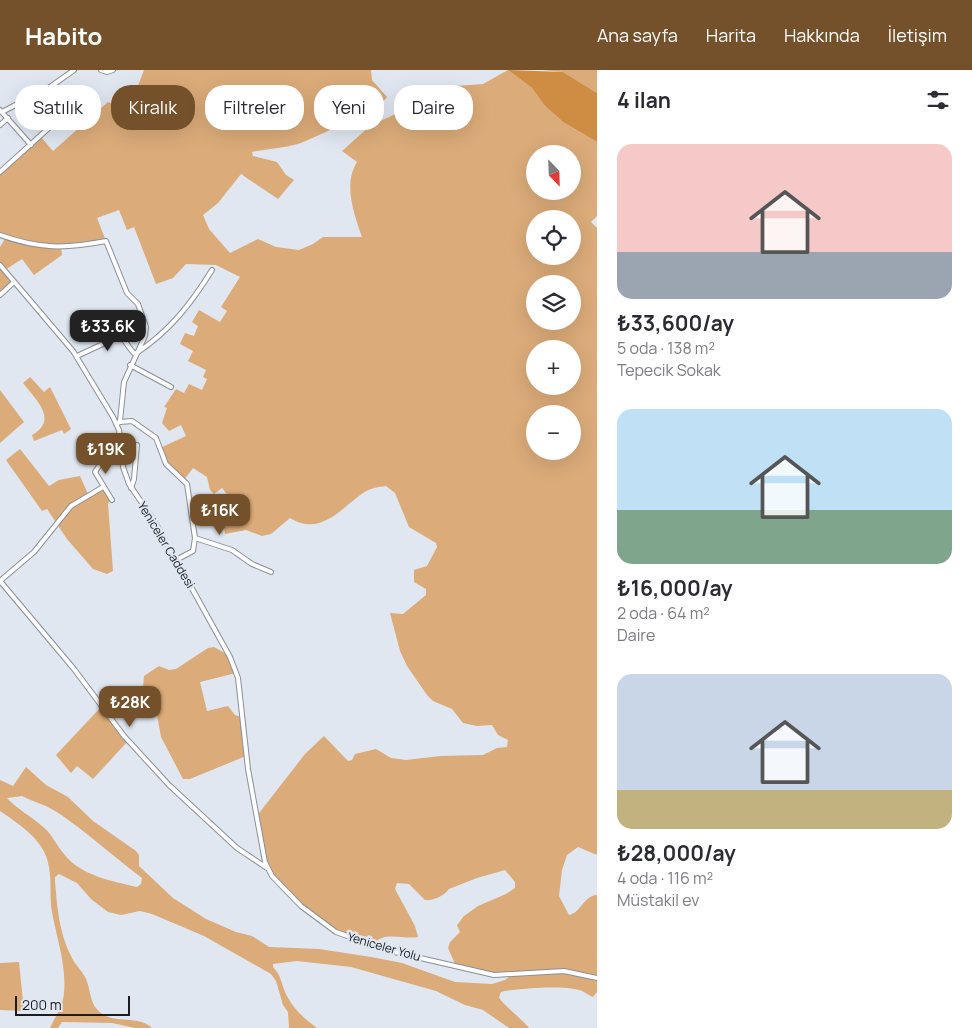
<!DOCTYPE html>
<html lang="tr">
<head>
<meta charset="utf-8">
<style>
	:root { --surface:#fff; --page:#f7f7f7; --text:#2b2b33; --muted:#7c7c81; --accent:#74512a }
	body { margin:0; font-family:Manrope,sans-serif; background:var(--page); color:var(--text); height:100vh; display:flex; flex-direction:column; font-size:19px; white-space:nowrap }
	* { box-sizing:border-box; margin:0 }
	p { font-size:16px; color:var(--muted) }
	.icon { flex:none; width:28px; height:28px; fill:none; stroke:currentColor; stroke-width:2; stroke-linecap:round; stroke-linejoin:round }
	.map { position:relative; flex:1; overflow:hidden }
	.details { display:flex; flex-direction:column; background:var(--surface); width:375px }
	.details>* { flex:none }
	.guide { position:absolute; left:15px; top:15px; width:475px; height:45px; display:flex; gap:10px }
	.needle { width:32px; rotate:157deg }
	.buttons { position:absolute; left:526px; top:75px; display:grid; gap:10px }
	.buttons a { display:grid; place-items:center; width:55px; height:55px; border-radius:50%; background:var(--surface); box-shadow:0 5px 20px #0002; font-size:25px }
	.scale { position:absolute; left:15px; bottom:12px; width:115px; box-sizing:border-box; padding-left:5px; border:2px solid #1a1c1f; border-top:0; font-size:14px; line-height:18px; white-space:nowrap; color:#1a1c1f; -webkit-text-stroke:4px #e0e7f0; paint-order:stroke }
	.price { position:absolute; translate:-50% -42px; padding:0 11px; border-radius:10px; background:var(--accent); color:#fff; font-size:16px; line-height:32px; filter:drop-shadow(0 1px 2px #0008) }
	.price::after { content:''; position:absolute; left:50%; top:30px; width:15px; height:11px; margin-left:-8px; background:inherit; clip-path:polygon(0 0,100% 0,50% 100%) }
	.price.selected { background:#222; color:#fff }
	ul { padding:0; list-style:none }
	li { display:grid; align-content:center; gap:10px; height:265px; padding:0 20px }
	li span { display:grid; place-items:center; height:155px; border-radius:15px; color:#555 }
	li>.icon { margin-inline-start:auto }
	span .icon { width:90px; height:90px; fill:#fffc; stroke-width:1 }
	li b { font-size:21px }
	h2 { display:flex; justify-content:space-between; align-items:center; height:60px; padding:0 20px; font-size:21px }
	.tag { padding:0 18px; border-radius:20px; background:var(--surface); box-shadow:0 5px 20px #0002; font-size:18px; line-height:45px }
	.tag.selected { background:var(--accent); color:#fff }
	header { display:flex; align-items:center; gap:30px; box-sizing:border-box; height:70px; padding:0 25px; background:var(--accent); color:#fff }
	header strong { font-size:24px }
	nav { display:flex; gap:28px; margin-inline-start:auto; font-size:18px }
	main { display:flex; flex:1; min-height:0 }
	.map>svg:first-child { display:block }
	.green { fill:#dbab79; fill-rule:evenodd }
	.water { fill:#ce8d42 }
	.lines { fill:none; stroke-linecap:round; stroke-linejoin:round }
	.minor-casing { stroke:#8a9098; stroke-width:6 }
	.minor { stroke:#fff; stroke-width:4 }
	.labels { text-anchor:middle; stroke-width:5; stroke-linejoin:round; paint-order:stroke }
	.street-label { font-size:12px; fill:#1a1c1f; stroke:#e0e7f0 }
</style>
</head>
<body>
<header>
<strong>Habito</strong>
<nav><a>Ana sayfa</a><a>Harita</a><a>Hakkında</a><a>İletişim</a></nav>
</header>
<main>
<div class="map">
<svg width="597" height="958" viewBox="0 0 597 958">
	<rect width="100%" height="100%" fill="#e0e7f0"/>
	<!-- green -->
	<g class="green">
		<path d="M144,0H371L372,10L387,27C384,35 311,70 298,74C283,78 267,79 252,82L253,86L277,92L286,105L294,110L278,129L241,104L218,133L203,145L209,159L230,183L258,169L276,177L299,180L313,174L323,167H362C354,144 343,114 357,92L342,81L371,55L407,39L424,28L456,16L483,14L508,0L532,18L545,36L563,52L597,72V146L591,152L597,158V785L578,777L567,785L562,800L559,826L569,845C582,842 583,826 597,825V922L593,927C588,925 584,921 579,920C564,915 517,918 501,922L499,927C500,932 523,950 529,958H509L483,940L465,935L436,921L351,897L297,891L273,894V897C282,906 281,915 287,926C294,940 305,949 317,958H289L288,942L283,935L276,911L271,904L204,866L152,844L140,841L121,845L108,842L91,829L77,813L59,804L55,807V811C57,836 59,863 71,886C75,895 82,900 86,909C92,924 89,936 104,945C118,953 141,946 152,958H135L112,953L62,952L58,958H50C55,947 63,936 64,923C67,895 55,863 51,836C50,820 52,801 46,786C39,767 16,752 0,741V710L13,716L26,697L46,715L68,727L93,751L136,781L139,785V796L173,828L206,849L236,862L252,866L269,877L319,879L371,887L402,893L455,912L492,914L505,910L510,906L494,905L456,896L448,878L450,872L460,862L457,855L464,846L478,836L506,824L515,818V812L505,800L477,808L449,819C444,826 433,831 425,830L409,814L397,813L395,819L415,856L418,867C403,870 383,860 373,875L346,866L315,848L267,798L256,747L305,684L324,666L348,691L352,690L355,684L376,679L391,688L406,690L440,686L483,685L497,678L507,677L508,670L498,665L492,655L477,656L463,653L452,639L433,631L427,625L407,596L400,581L390,543L403,544L426,525V519L414,512V500L427,496L437,477L436,473L409,457L395,423L386,416C379,417 370,418 363,423C341,438 321,467 290,448L271,464L262,466L246,460L225,464L224,457L230,455L228,443L233,441L230,428L222,418L214,424L210,420L207,407L193,398L184,410L171,399L160,378L186,366L181,355L169,361L162,353L167,338L164,337L176,319L184,323L189,314L202,320L207,309L203,307L206,300L188,291L193,281L180,274L185,263L194,266L198,256L192,252L199,240L220,252L227,241L221,237L240,207L216,195L186,194L173,208L156,214L134,157L127,160L119,140L97,148L106,171L61,177L62,185L34,205L22,189L5,200L14,212L0,225V177L6,167L0,165V102L40,66L53,81L108,32L129,40ZM535,84H572V121H535ZM535,149H572V186H535ZM535,214H572V251H535ZM535,279H572V316H535ZM535,344H572V381H535ZM22,726C34,732 49,736 60,744C89,764 114,787 142,808L141,814L137,817C112,811 81,806 64,784C56,775 53,765 43,757C32,747 17,739 7,728Z"/>
		<path d="M542,0H597V23L563,2Z"/>
		<path d="M30,307L44,322L50,317L71,359L64,364L62,360L34,371L32,365C59,350 36,330 23,313Z"/>
		<path d="M0,320L24,352L0,373Z"/>
		<path d="M20,379L49,416L59,410L80,406L88,424L103,417L111,428L108,434L113,501L107,504L93,499L67,469L47,439L42,441L6,390Z"/>
		<path d="M214,577L230,586L236,603L200,612L207,641L228,636L235,645L241,647L246,686L190,709H183L161,667L157,645L142,628L144,606L159,596L169,600L176,599L208,578Z"/>
		<path d="M101,637L128,671L93,709L77,696L71,703L56,685Z"/>
		<path d="M19,892L24,941L0,940V893Z"/>
	</g>
	<!-- water -->
	<path class="water" d="M508,0L563,2L597,23V72L563,52L545,36L532,18Z"/>
	<g class="lines">
		<!-- minor casing -->
		<g class="minor-casing">
			<g id="minor">
				<path d="M101,0L107,2L113,0"/>
				<path d="M0,40L31,75"/>
				<path d="M2,42L50,17L74,0"/>
				<path d="M0,55L8,48"/>
				<path d="M0,102L61,47"/>
				<path d="M0,165C39,179 65,179 106,171L127,223L138,234L146,257L145,266L124,312L120,351L117,354"/>
				<path d="M0,195L73,281L113,347L119,360L123,397L129,414L155,452L230,587L238,608L248,699L265,792L272,806L301,836L336,862L390,881L494,905L564,901L597,908"/>
				<path d="M0,225L14,212"/>
				<path d="M77,286L120,266C125,269 128,278 135,284C169,262 191,234 212,200"/>
				<path d="M130,295L171,317"/>
				<path d="M120,352L132,351L156,368L166,394L187,414L195,468"/>
				<path d="M131,418L134,409L137,375"/>
				<path d="M112,430L95,402L99,396L122,386"/>
				<path d="M176,490L193,481L195,468L232,480L252,494L271,502"/>
				<path d="M0,511L74,599L124,666L169,715L237,778L267,798"/>
				<path d="M0,511L34,482L71,436L103,417"/>
			</g>
		</g>
		<!-- minor -->
		<use href="#minor" class="minor"/>
	</g>
	<g class="labels">
		<!-- street labels -->
		<g class="street-label">
			<text transform="translate(166 475) rotate(59)" y="4">Yeniceler Caddesi</text>
			<text transform="translate(384 877) rotate(16)" y="4">Yeniceler Yolu</text>
		</g>
	</g>
</svg>
<div class="buttons">
<a><svg class="needle" viewBox="-14 -14 28 28"><path d="M0-13l5 13h-10z" fill="#e53935"/><path d="M0 13l5-13h-10z" fill="#7c7c81"/></svg></a>
<a><svg class="icon" aria-label="locate" viewBox="0 0 24 24"><circle cx="12" cy="12" r="6"/><path d="M12 2v4M12 18v4M2 12h4M18 12h4"/></svg></a>
<a><svg class="icon" aria-label="layers" viewBox="0 0 24 24"><path d="M12 4l9 5-9 5-9-5zM3 14l9 5 9-5"/></svg></a>
<a>+</a>
<a>−</a>
</div>
<div class="scale">200 m</div>
<b class="price selected" style="left:108px;top:282px">₺33.6K</b>
<b class="price" style="left:106px;top:405px">₺19K</b>
<b class="price" style="left:220px;top:466px">₺16K</b>
<b class="price" style="left:130px;top:658px">₺28K</b>
<div class="guide">
<a class="tag">Satılık</a>
<a class="tag selected">Kiralık</a>
<a class="tag">Filtreler</a>
<a class="tag">Yeni</a>
<a class="tag">Daire</a>
</div>
</div>
<section class="details">
<h2>4 ilan<svg class="icon" aria-label="filters" viewBox="0 0 24 24"><path d="M4 7h16M4 17h16"/><circle cx="9" cy="7" r="2"/><circle cx="15" cy="17" r="2"/></svg></h2>
<ul>
<li><span style="background:linear-gradient(#f6c9c9 70%,#9aa5b1 0)"><svg class="icon" aria-label="home" viewBox="0 0 24 24"><path d="M3 11l9-7 9 7M6 9v11h12V9"/></svg></span><div><b>₺33,600/ay</b><p>5 oda · 138 m²</p><p>Tepecik Sokak</p></div></li>
<li><span style="background:linear-gradient(#bfe0f5 65%,#7fa58c 0)"><svg class="icon" aria-label="home" viewBox="0 0 24 24"><path d="M3 11l9-7 9 7M6 9v11h12V9"/></svg></span><div><b>₺16,000/ay</b><p>2 oda · 64 m²</p><p>Daire</p></div></li>
<li><span style="background:linear-gradient(#c9d6e8 75%,#c2b280 0)"><svg class="icon" aria-label="home" viewBox="0 0 24 24"><path d="M3 11l9-7 9 7M6 9v11h12V9"/></svg></span><div><b>₺28,000/ay</b><p>4 oda · 116 m²</p><p>Müstakil ev</p></div></li>
</ul>
</section>
</main>
</body>
</html>
